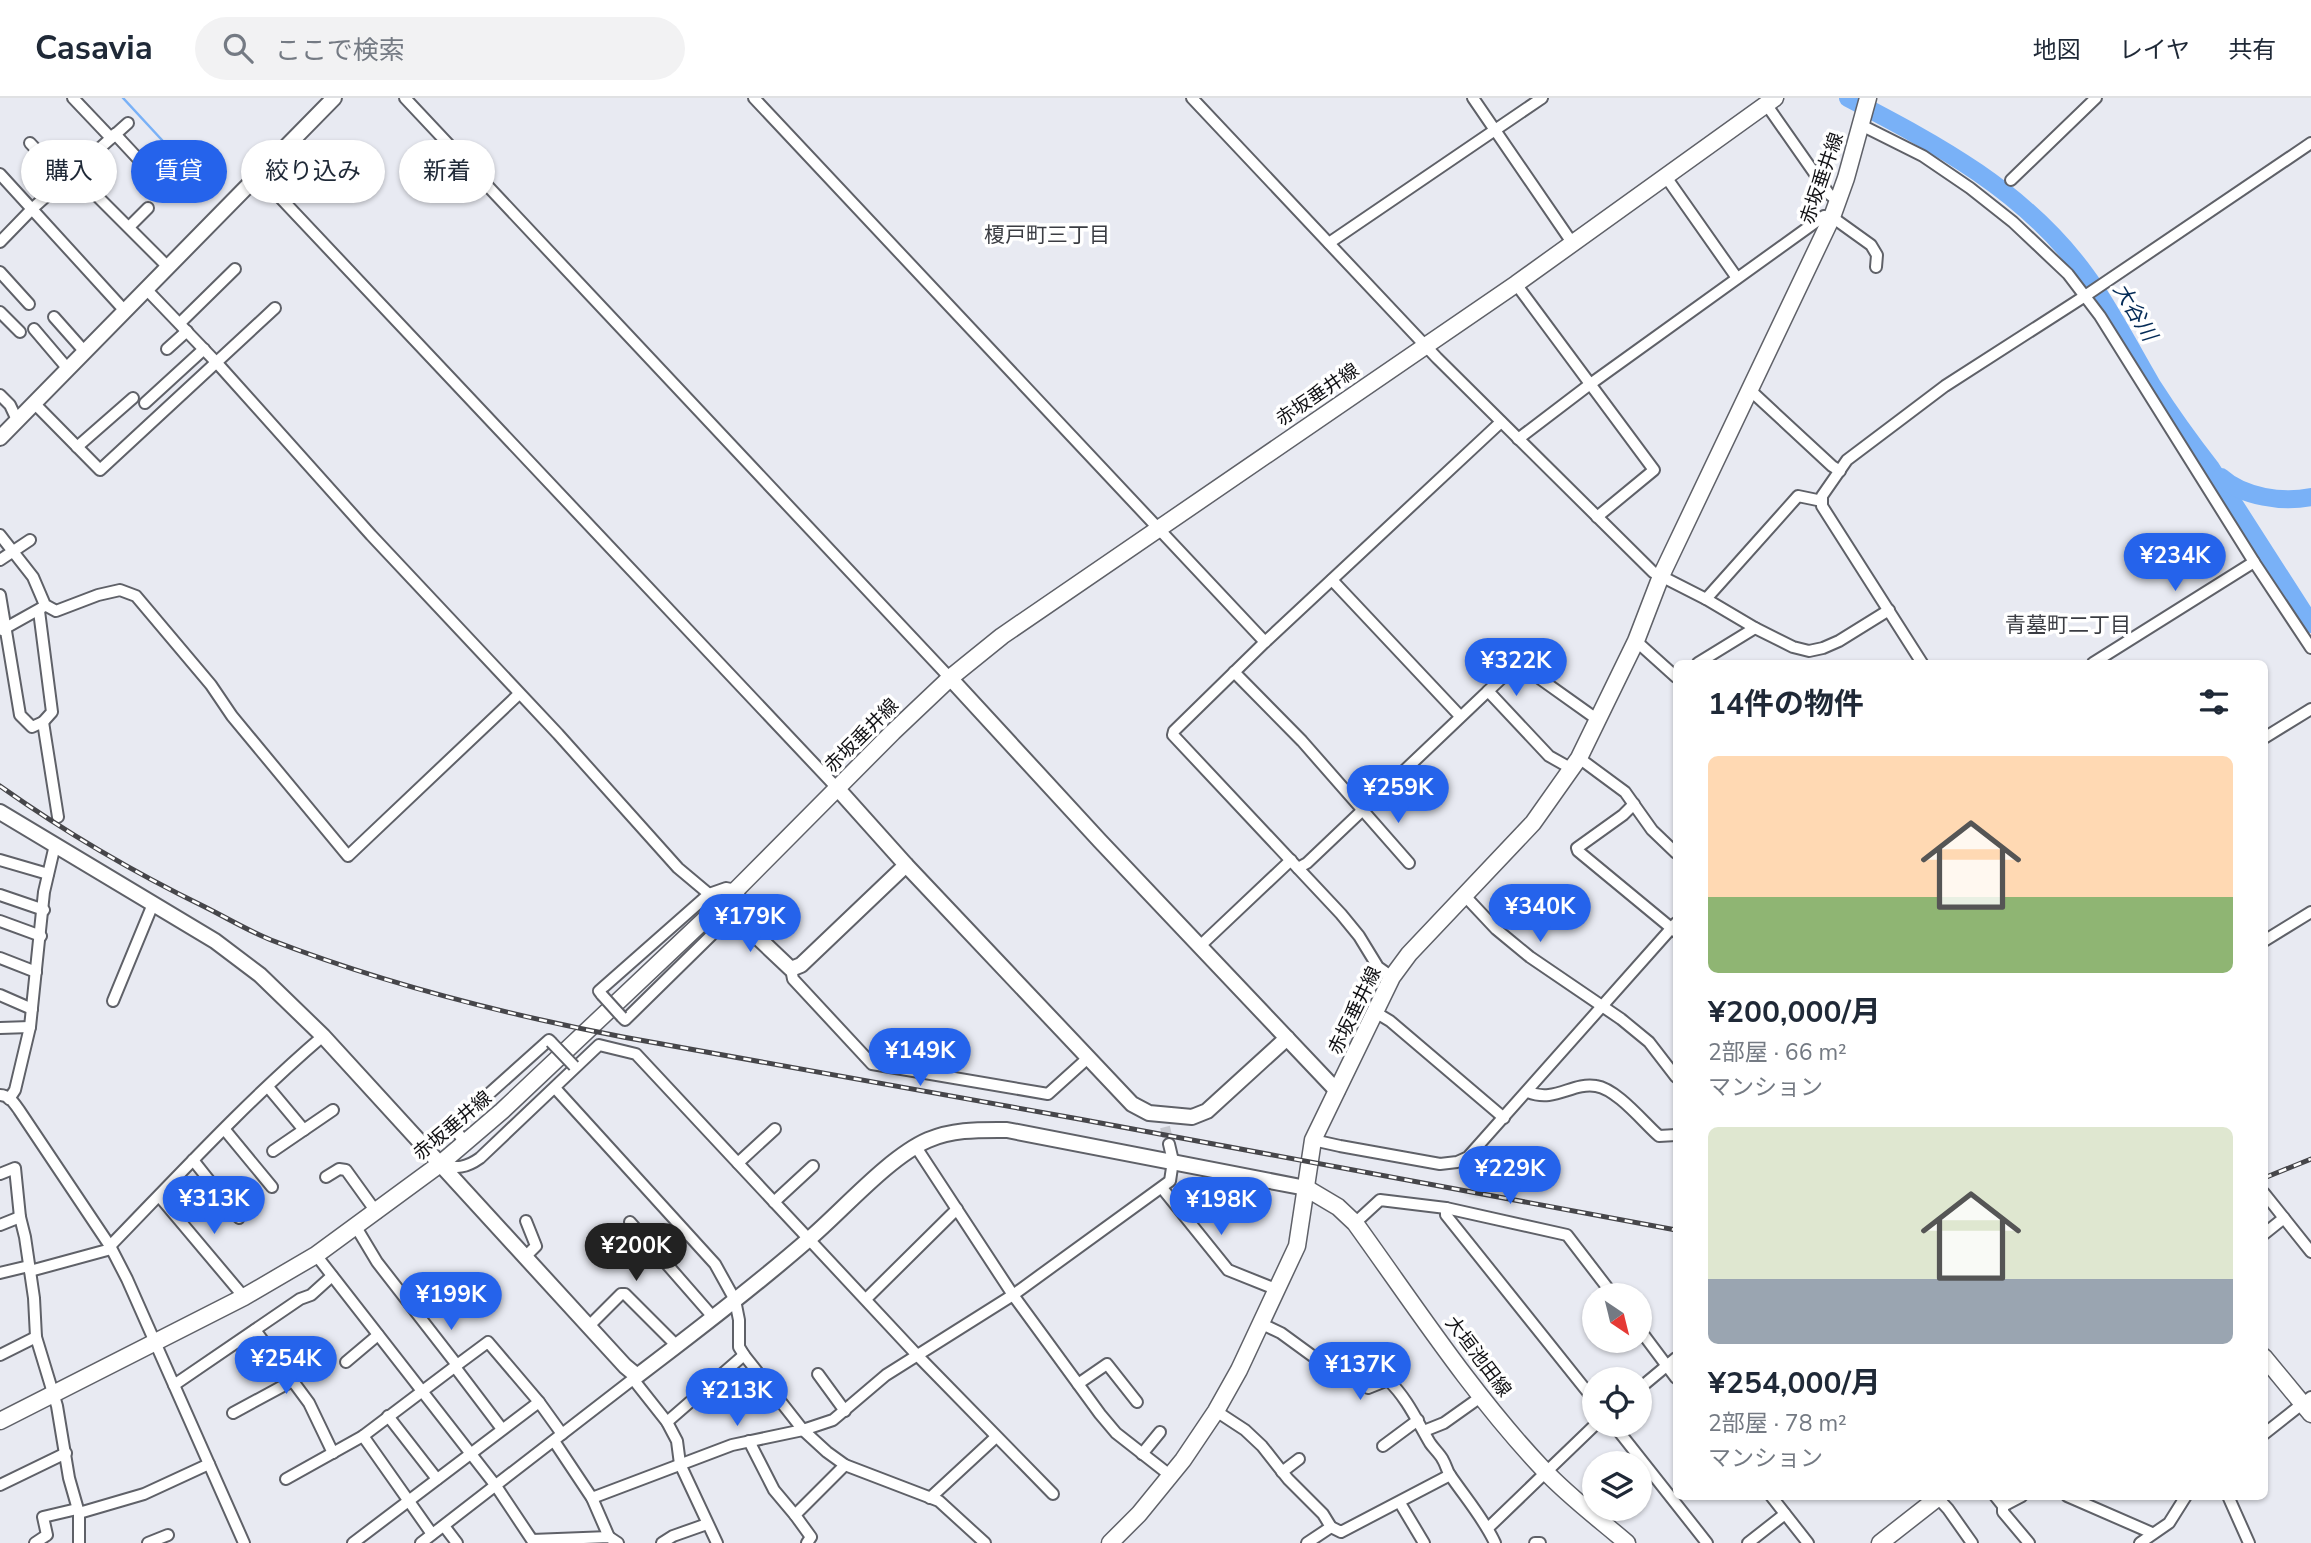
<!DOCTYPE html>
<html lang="ja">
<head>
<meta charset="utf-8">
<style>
	:root { --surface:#fff; --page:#f2f2f3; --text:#1f2937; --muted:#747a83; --line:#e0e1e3; --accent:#2563eb }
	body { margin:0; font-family:"Nunito Sans","Noto Sans JP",sans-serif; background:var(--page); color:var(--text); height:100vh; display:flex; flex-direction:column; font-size:26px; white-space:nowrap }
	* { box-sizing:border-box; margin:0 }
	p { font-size:23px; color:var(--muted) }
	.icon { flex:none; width:38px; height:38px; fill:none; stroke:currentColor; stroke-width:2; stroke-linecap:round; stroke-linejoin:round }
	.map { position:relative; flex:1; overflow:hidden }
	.sheet { position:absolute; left:1673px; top:562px; width:595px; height:840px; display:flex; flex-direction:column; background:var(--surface); border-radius:10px; box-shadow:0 2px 5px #0004 }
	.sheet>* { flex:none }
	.banner { position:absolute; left:21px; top:42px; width:665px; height:63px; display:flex; gap:14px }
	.needle { width:46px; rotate:145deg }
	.controls { position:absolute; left:1582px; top:1185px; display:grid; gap:14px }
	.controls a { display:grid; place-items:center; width:70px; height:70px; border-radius:50%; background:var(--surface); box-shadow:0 2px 5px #0004; font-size:35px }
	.price { position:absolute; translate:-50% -60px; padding:0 16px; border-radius:24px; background:var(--accent); color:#fff; font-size:23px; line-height:46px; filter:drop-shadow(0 2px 4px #0008) }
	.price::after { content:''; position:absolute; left:50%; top:42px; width:21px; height:16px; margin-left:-10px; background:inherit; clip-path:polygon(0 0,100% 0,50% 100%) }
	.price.current { background:#222; color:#fff }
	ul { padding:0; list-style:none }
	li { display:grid; align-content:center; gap:14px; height:371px; padding:0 35px }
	li span { display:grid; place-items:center; height:217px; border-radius:10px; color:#555 }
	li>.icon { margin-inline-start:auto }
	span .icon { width:126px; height:126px; fill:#fffc; stroke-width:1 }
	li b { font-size:30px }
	h2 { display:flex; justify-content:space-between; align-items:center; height:84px; padding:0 35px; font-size:30px }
	.tag { padding:0 24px; border-radius:32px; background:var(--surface); box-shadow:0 2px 5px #0004; font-size:24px; line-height:63px }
	.tag.current { background:var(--accent); color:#fff }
	header { display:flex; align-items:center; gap:42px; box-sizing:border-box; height:98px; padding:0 35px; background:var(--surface); border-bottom:2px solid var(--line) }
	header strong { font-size:33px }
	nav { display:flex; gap:38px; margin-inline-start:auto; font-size:24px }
	.search { width:490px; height:63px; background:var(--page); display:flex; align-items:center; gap:18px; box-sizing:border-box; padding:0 24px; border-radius:38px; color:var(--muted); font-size:26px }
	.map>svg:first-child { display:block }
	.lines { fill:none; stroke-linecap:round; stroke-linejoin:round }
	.stream { stroke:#79b1f7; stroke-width:2.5 }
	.river { stroke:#79b1f7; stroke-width:18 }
	.minor-tunnel { stroke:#c8cad1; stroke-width:10; stroke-dasharray:10 5; stroke-linecap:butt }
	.minor-casing { stroke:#5f6168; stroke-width:14 }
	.tertiary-casing { stroke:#5f6168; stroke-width:18 }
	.secondary-casing { stroke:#5f6168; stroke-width:19 }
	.minor { stroke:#fff; stroke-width:10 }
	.tertiary { stroke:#fff; stroke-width:14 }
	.secondary { stroke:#fff; stroke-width:16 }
	.rail-casing { stroke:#46464a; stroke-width:5 }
	.rail { stroke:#fff; stroke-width:2.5; stroke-dasharray:8; stroke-linecap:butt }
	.minor-bridge-casing { stroke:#5f6168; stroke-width:14; stroke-linecap:butt }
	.minor-bridge { stroke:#fff; stroke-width:10 }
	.labels { text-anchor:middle; stroke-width:7; stroke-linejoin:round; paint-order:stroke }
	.street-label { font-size:19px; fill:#121215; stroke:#fff }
	.neighbourhood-label { font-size:21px; fill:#3a3c42; stroke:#fff }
	.water-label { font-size:21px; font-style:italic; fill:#042b57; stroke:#fff }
</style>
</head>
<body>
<header>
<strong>Casavia</strong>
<div class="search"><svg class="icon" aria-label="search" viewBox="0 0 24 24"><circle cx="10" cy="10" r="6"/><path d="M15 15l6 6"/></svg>ここで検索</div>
<nav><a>地図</a><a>レイヤ</a><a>共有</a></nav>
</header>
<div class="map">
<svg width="2311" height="1445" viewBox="0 0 2311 1445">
	<rect width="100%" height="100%" fill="#e8eaf2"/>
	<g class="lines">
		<!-- stream -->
		<path class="stream" d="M123,0L198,81"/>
		<!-- river -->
		<g class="river">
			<path d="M1848,0C1938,47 2024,92 2086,177C2111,211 2130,250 2152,287C2170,315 2190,343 2211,370L2311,526"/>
			<path d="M2221,379C2243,399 2283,405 2311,399"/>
		</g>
		<!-- minor-tunnel -->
		<path class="minor-tunnel" d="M1165,1029L1169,1046"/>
		<!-- minor casing -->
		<g class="minor-casing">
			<g id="minor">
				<path d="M73,0L111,40"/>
				<path d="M405,0L950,580"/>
				<path d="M754,0L1265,544"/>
				<path d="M1192,0L1437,260L1653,474L1706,501L1755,530L1793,549L1809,553L1823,550L1839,543L1889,512"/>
				<path d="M1473,0L1573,146"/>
				<path d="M1766,6L1829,96L1838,103"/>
				<path d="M1861,27L1923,58L1970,90L2013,124L2068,176L2100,218L2254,464L2311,550"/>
				<path d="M115,36L156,80"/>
				<path d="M30,45L65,82"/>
				<path d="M73,74L168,169"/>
				<path d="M0,76L125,213"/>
				<path d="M258,76L837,690"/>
				<path d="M1666,79L1737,180"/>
				<path d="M2011,82L2096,0"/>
				<path d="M129,129L148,110"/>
				<path d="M0,144L33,110L128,25"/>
				<path d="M1329,145L1542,0"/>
				<path d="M0,174L29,206"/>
				<path d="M1516,186L1654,372L1597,419"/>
				<path d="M146,191L217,265L371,437L558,636L678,770L709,796"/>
				<path d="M0,214L20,234"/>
				<path d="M54,219L85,254"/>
				<path d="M180,225L235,171"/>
				<path d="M34,231L68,271"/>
				<path d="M167,251L187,233"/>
				<path d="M1750,292L1832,368L1840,373"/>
				<path d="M0,297L10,307L17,322"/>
				<path d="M34,305L100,372L275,210"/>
				<path d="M145,305L204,251"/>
				<path d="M1518,341L1589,287L1824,118L1832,119L1871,147L1877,157L1876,169"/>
				<path d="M77,349L133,300"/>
				<path d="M0,437L33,479L45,507L56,513L98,497L120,492L136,498L211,587L232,618L348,758L519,596"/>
				<path d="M0,462L30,442"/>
				<path d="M1332,482L1460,618"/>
				<path d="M0,497L20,617L32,629L43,624L52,614L39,513"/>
				<path d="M1706,501L1798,398L1822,403"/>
				<path d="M2,532L43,509"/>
				<path d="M1636,543L1676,579"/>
				<path d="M1698,565L1755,530"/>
				<path d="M1922,565L1822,408V398L1847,362L1904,319L1945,288L2085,198L2311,45"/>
				<path d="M2093,565L2254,464"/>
				<path d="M1234,574L1302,643L1409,765"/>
				<path d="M1488,593L1518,565L1598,622"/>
				<path d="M43,624L58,719"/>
				<path d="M2264,640L2311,611"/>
				<path d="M1579,660L1625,694L1652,732L1676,755"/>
				<path d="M1634,706L1623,717L1577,750L1578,753L1676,834"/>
				<path d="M0,762L48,776"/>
				<path d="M1298,770L1307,765L1488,593L1549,658L1572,671"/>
				<path d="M0,797L44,812"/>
				<path d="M1465,798L1496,831L1530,859L1621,921L1649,944L1676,979"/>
				<path d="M0,823L41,838"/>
				<path d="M2264,843L2311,814"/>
				<path d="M1201,847L1291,762"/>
				<path d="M0,860L36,874"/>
				<path d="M791,871L793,881L872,966L1048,996L1089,959"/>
				<path d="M1392,879L1378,869L1359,838L1341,816L1173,637L1174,633L1265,544L1501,324"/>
				<path d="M0,897L32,911"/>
				<path d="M602,897L599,893L709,796L726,790L736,792"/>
				<path d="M113,903L153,806"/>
				<path d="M1375,914L1390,923L1504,1020"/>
				<path d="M622,919L625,922L733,816"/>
				<path d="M0,930L30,929"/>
				<path d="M268,989L304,1032"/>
				<path d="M555,990L715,1166L735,1202L739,1222V1249L744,1257"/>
				<path d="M1528,994C1555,1005 1572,984 1596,988C1617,991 1644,1025 1659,1038L1676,1037"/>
				<path d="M0,997C9,997 14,1005 19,1012L110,1148L127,1181L244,1445"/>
				<path d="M9,1001L15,992L30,929L44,794L55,747"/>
				<path d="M225,1032L272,1089"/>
				<path d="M1313,1042L1340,1048L1440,1066L1457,1064L1468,1059L1676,825"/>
				<path d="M465,1045L453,1028L549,942L551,944"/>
				<path d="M916,1049L1013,1197L1100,1316L1116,1335L1171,1378"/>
				<path d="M273,1053L333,1012"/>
				<path d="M193,1062L239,1120"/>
				<path d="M738,1065L775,1031"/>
				<path d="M440,1066C457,1071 466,1070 480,1060L599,947L636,956L917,1257L1053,1396"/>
				<path d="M0,1076L15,1070L20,1119L25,1139L34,1200L36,1239L57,1308L69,1380L79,1415V1445"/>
				<path d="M326,1079L339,1071L346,1072L377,1115"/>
				<path d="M1162,1090L1228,1172L1278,1192"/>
				<path d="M2264,1095L2311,1154"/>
				<path d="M159,1098L244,1199"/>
				<path d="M774,1104L813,1068"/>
				<path d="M1446,1110V1117L1594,1302"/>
				<path d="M630,1124L713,1219"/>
				<path d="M1355,1125L1380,1102L1446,1110L1567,1137L1613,1197"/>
				<path d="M0,1127L20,1119"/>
				<path d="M356,1129L377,1164L457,1267L488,1244L539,1304"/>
				<path d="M2264,1136L2284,1120"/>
				<path d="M110,1148C179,1077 247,1003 323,938"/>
				<path d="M316,1157L496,1388L532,1442L609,1439L618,1445"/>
				<path d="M525,1159L536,1148L526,1123"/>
				<path d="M30,1173L111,1151"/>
				<path d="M0,1175L29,1168"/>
				<path d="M866,1201L957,1111"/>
				<path d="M1262,1226L1281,1235L1329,1270L1343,1271L1368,1290L1388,1282C1407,1300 1417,1323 1430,1345C1434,1351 1440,1356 1443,1362C1446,1367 1447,1373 1450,1377C1465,1399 1484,1421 1495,1445"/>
				<path d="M589,1228L621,1196H625L677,1248"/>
				<path d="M255,1232L309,1305L333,1355"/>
				<path d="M1640,1232L1676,1280"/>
				<path d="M0,1257L36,1239"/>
				<path d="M346,1264L378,1237"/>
				<path d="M455,1269L502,1331"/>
				<path d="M818,1276L845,1313"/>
				<path d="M633,1281L667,1324L677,1343L680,1366L717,1445"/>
				<path d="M1078,1286L1107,1266L1137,1304"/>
				<path d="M174,1287L300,1201L311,1197L332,1178"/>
				<path d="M1640,1290L1676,1260"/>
				<path d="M1216,1313L1245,1332L1262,1348L1288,1381L1323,1416L1331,1429L1341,1434L1450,1377"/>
				<path d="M233,1315L294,1282"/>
				<path d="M388,1318L437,1381"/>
				<path d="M667,1324L744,1257L803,1332L827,1354L845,1367L939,1403L985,1445"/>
				<path d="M1613,1326L1707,1445"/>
				<path d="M1424,1333L1444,1325L1482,1298"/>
				<path d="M2264,1336L2311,1299"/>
				<path d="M363,1338L432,1436"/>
				<path d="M554,1343L592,1400L609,1439"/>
				<path d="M749,1343L774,1392L795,1417"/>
				<path d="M1383,1348L1418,1322"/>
				<path d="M1142,1356L1160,1334"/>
				<path d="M1282,1374L1299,1361"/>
				<path d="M286,1381L363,1338L457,1267"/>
				<path d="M0,1387L66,1355"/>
				<path d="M1771,1398L1808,1445"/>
				<path d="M1936,1398L1948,1411L1972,1445"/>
				<path d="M1995,1398L2003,1408V1414L2029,1445"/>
				<path d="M2067,1398L2152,1435"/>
				<path d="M2228,1398L2249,1445"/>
				<path d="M592,1400L732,1347L803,1332L833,1322L886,1277L1013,1197L1170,1083L1173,1063L1169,1046"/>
				<path d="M930,1400L996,1339"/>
				<path d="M1400,1405L1424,1445"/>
				<path d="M2003,1408L2022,1398"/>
				<path d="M79,1415L144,1396L209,1366"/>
				<path d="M444,1428L457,1445"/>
				<path d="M1488,1430L1596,1326"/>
				<path d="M35,1445L47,1437L43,1419L77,1411"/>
				<path d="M148,1445L168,1437"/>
				<path d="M353,1445L539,1304L562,1336"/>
				<path d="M421,1445L637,1278"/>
				<path d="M662,1445L673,1438L707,1426"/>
				<path d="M807,1445L811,1439L795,1417L845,1367"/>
				<path d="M1307,1445L1331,1429"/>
				<path d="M1535,1445H1540"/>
				<path d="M1748,1445L1785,1416"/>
				<path d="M2140,1445L2169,1425L2186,1398"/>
			</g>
		</g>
		<!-- tertiary casing -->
		<g class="tertiary-casing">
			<g id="tertiary">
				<path d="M0,340L334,0"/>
				<path d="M950,580L1100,743L1337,993"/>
				<path d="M837,690L906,767L1132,1006L1149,1015L1192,1019L1207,1013L1287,940"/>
				<path d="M0,714L215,843L260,877L323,938L625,1268L637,1278C695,1234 754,1189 809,1141C843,1112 889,1059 928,1042C954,1031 979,1032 1007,1032L1306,1090"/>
				<path d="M736,792L739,804L733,816L791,871L801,867L906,767"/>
			</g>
		</g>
		<!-- secondary casing -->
		<g class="secondary-casing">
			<g id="secondary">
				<path d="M1306,1090L1338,1109L1355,1125C1415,1208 1472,1296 1543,1371C1568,1398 1599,1421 1627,1445"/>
				<path d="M2264,1259L2311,1316"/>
				<path d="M0,1323L244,1199L316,1157L440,1066L502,1013L736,792L893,634L950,580L1002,538L1516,186L1775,0"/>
				<path d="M1110,1445L1139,1416L1183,1362L1216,1313L1239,1272L1297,1148L1313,1042L1392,879L1409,856L1533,725L1579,660L1636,543L1661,478L1832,119L1846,80L1868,0"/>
				<path d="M1880,1445L1940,1398"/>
			</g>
		</g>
		<!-- minor -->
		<use href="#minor" class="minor"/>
		<!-- tertiary -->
		<use href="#tertiary" class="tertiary"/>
		<!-- secondary -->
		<use href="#secondary" class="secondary"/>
		<!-- rail casing -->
		<g class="rail-casing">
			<g id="rail">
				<path d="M0,688C65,734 133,774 205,809C227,820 249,833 271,842C385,886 504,916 623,939L1079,1021L1676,1132"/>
				<path d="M2264,1080L2311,1061"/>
			</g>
		</g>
		<!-- rail -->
		<use href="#rail" class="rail"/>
		<!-- minor-bridge casing -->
		<g class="minor-bridge-casing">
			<g id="minor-bridge">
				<path d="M602,897L622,919"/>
				<path d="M551,944L574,968"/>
			</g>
		</g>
		<!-- minor-bridge -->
		<use href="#minor-bridge" class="minor-bridge"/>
	</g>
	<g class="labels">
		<!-- street labels -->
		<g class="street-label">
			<text transform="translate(1821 80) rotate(-71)" y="7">赤坂垂井線</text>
			<text transform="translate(1317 296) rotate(-34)" y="7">赤坂垂井線</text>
			<text transform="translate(861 637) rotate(-45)" y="7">赤坂垂井線</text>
			<text transform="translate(1354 912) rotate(-64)" y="7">赤坂垂井線</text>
			<text transform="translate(452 1027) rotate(-40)" y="7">赤坂垂井線</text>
			<text transform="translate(1479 1258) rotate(53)" y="7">大垣池田線</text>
		</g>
		<!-- neighbourhood labels -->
		<g class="neighbourhood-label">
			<text x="1047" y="144">榎戸町三丁目</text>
			<text x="2068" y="534">青墓町二丁目</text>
		</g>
		<!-- water labels -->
		<g class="water-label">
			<text transform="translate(2135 214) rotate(59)" y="7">大谷川</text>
		</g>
	</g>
</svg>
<div class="controls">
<a><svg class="needle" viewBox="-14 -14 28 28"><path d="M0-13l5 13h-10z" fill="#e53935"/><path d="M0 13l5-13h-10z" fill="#747a83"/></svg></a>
<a><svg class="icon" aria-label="locate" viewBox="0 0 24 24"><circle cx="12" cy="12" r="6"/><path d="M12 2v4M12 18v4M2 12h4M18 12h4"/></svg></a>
<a><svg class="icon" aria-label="layers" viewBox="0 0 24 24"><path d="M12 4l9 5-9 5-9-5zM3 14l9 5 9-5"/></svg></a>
</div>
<b class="price" style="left:2175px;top:495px">¥234K</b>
<b class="price" style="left:1516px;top:600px">¥322K</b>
<b class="price" style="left:1398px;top:727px">¥259K</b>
<b class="price" style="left:1540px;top:846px">¥340K</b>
<b class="price" style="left:750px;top:856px">¥179K</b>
<b class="price" style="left:920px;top:990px">¥149K</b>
<b class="price" style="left:1510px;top:1108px">¥229K</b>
<b class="price" style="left:214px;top:1138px">¥313K</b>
<b class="price" style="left:1221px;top:1139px">¥198K</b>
<b class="price current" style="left:636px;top:1185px">¥200K</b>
<b class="price" style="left:451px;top:1234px">¥199K</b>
<b class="price" style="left:286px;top:1298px">¥254K</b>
<b class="price" style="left:1360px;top:1304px">¥137K</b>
<b class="price" style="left:737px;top:1330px">¥213K</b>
<div class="banner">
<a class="tag">購入</a>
<a class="tag current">賃貸</a>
<a class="tag">絞り込み</a>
<a class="tag">新着</a>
</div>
<section class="sheet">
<h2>14件の物件<svg class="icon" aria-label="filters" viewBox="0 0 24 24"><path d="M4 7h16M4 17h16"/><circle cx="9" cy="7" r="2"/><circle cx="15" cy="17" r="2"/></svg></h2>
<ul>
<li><span style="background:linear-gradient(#ffd9b3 65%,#8fb573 0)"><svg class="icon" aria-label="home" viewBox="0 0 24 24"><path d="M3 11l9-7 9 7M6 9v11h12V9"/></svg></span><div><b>¥200,000/月</b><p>2部屋 · 66 m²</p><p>マンション</p></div></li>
<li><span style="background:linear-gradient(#dfe7d0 70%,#9aa5b1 0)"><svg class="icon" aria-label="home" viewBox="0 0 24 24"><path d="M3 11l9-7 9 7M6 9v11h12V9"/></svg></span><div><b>¥254,000/月</b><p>2部屋 · 78 m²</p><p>マンション</p></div></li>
</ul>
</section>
</div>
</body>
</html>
